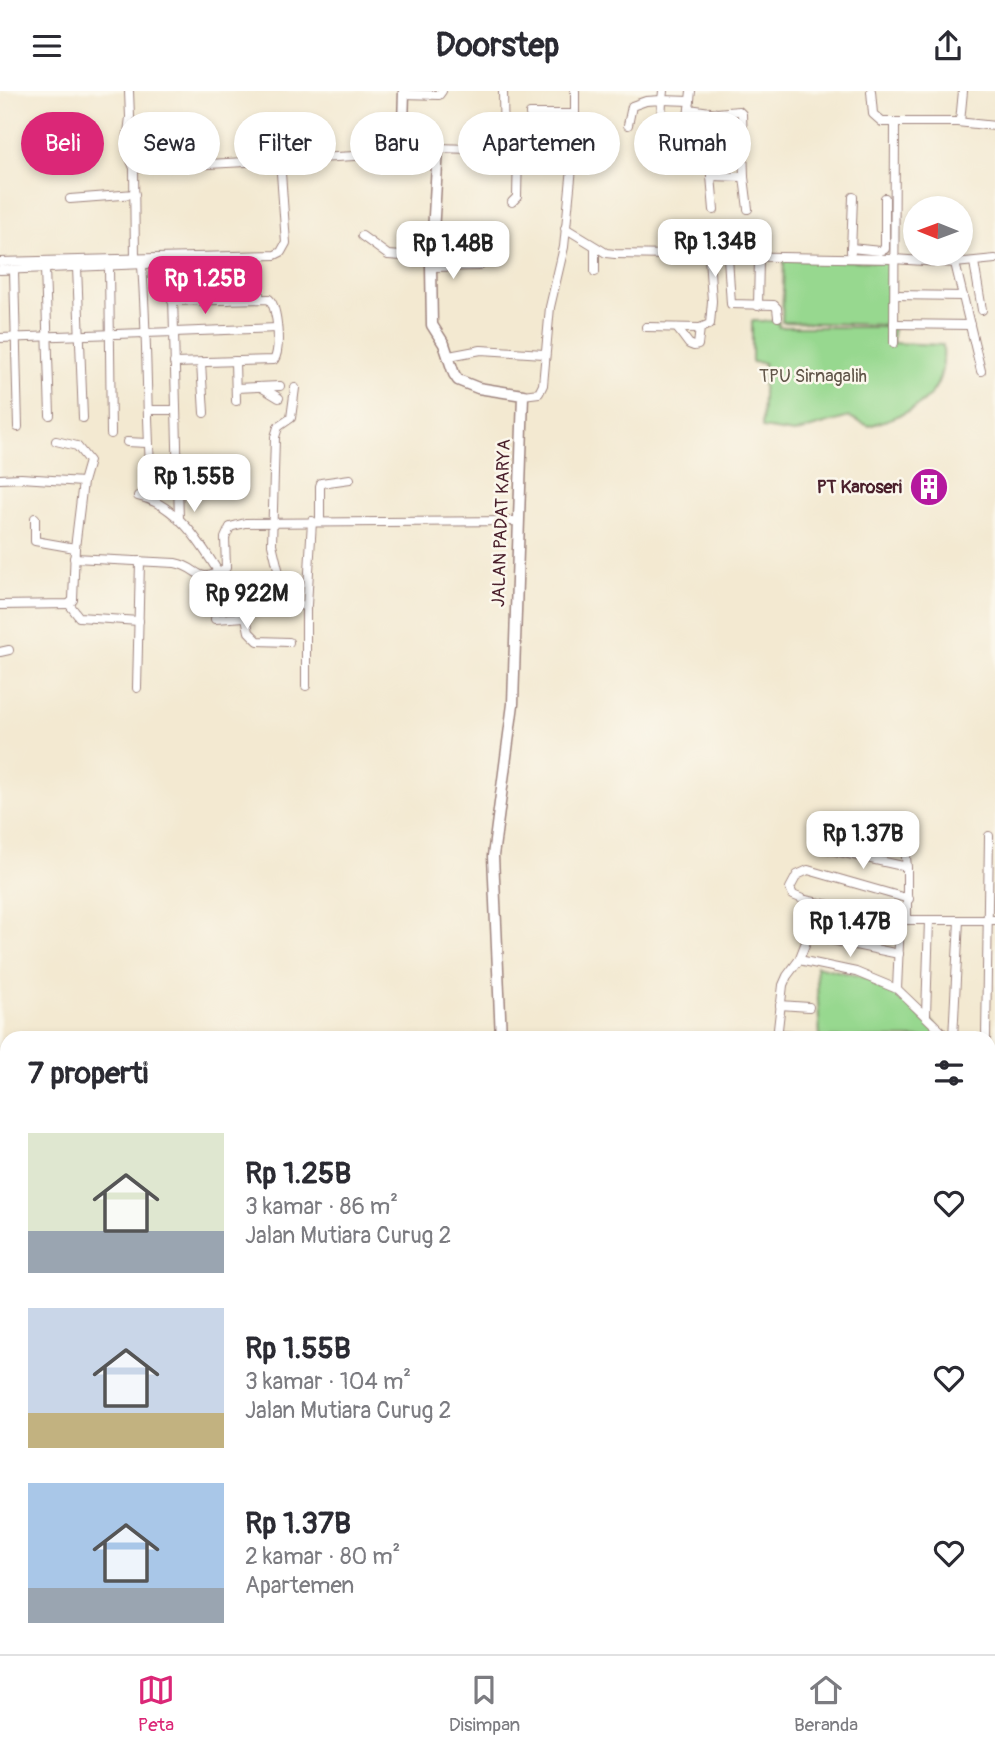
<!DOCTYPE html>
<html lang="id">
<head>
<meta charset="utf-8">
<style>
	:root { --surface:#fff; --page:#f2f2f3; --text:#2b2b33; --muted:#7c7c81; --line:#e1e1e2; --accent:#db2777 }
	body { margin:0; font-family:Pangolin,sans-serif; background:var(--page); color:var(--text); height:100vh; display:flex; flex-direction:column; font-size:26px; white-space:nowrap }
	* { box-sizing:border-box; margin:0 }
	p { font-size:23px; color:var(--muted) }
	.icon { flex:none; width:38px; height:38px; fill:none; stroke:currentColor; stroke-width:2; stroke-linecap:round; stroke-linejoin:round }
	.map { position:relative; flex:1; overflow:hidden }
	.sheet { position:absolute; left:0px; top:940px; width:996px; height:625px; display:flex; flex-direction:column; background:var(--surface); border-radius:21px 21px 0 0; box-shadow:0 4px 10px #0003 }
	.sheet>* { flex:none }
	.guide { position:absolute; left:21px; top:21px; width:954px; height:63px; display:flex; gap:14px }
	.needle { width:46px; rotate:271deg }
	.buttons { position:absolute; left:903px; top:105px; display:grid; gap:14px }
	.buttons a { display:grid; place-items:center; width:70px; height:70px; border-radius:50%; background:var(--surface); box-shadow:0 4px 10px #0003; font-size:35px }
	.price { position:absolute; translate:-50% -60px; padding:0 16px; border-radius:14px; background:#fff; color:#222; font-size:23px; line-height:46px; filter:drop-shadow(0 2px 4px #0008) }
	.price::after { content:''; position:absolute; left:50%; top:42px; width:21px; height:16px; margin-left:-10px; background:inherit; clip-path:polygon(0 0,100% 0,50% 100%) }
	.price.selected { background:var(--accent); color:#fff }
	ul { padding:0; list-style:none }
	li { display:flex; align-items:center; gap:21px; height:175px; padding:0 28px }
	li span { display:grid; place-items:center; flex:none; width:196px; height:140px; border-radius:0px; color:#555 }
	li>.icon { margin-inline-start:auto }
	span .icon { width:84px; height:84px; fill:#fffc; stroke-width:1 }
	li b { font-size:30px }
	h2 { display:flex; justify-content:space-between; align-items:center; height:84px; padding:0 28px; font-size:30px }
	.tag { padding:0 24px; border-radius:32px; background:var(--surface); box-shadow:0 4px 10px #0003; font-size:24px; line-height:63px }
	.tag.selected { background:var(--accent); color:#fff }
	header { display:flex; justify-content:space-between; align-items:center; height:91px; padding:0 28px; background:var(--surface); font-size:32px; font-weight:700 }
	.tabs { display:flex; justify-content:space-around; align-items:center; height:98px; border-top:2px solid var(--line); background:var(--surface); font-size:19px; color:var(--muted) }
	.tabs a { display:grid; justify-items:center; gap:4px }
	.tabs .selected { color:var(--accent) }
	.map>svg:first-child { display:block }
	.green { fill:#97d88f; stroke:#707c5d; stroke-width:2 }
	.lines { fill:none; stroke-linecap:round; stroke-linejoin:round }
	.street-casing { stroke:#9e847e; stroke-width:10 }
	.secondary-casing { stroke:#9e847e; stroke-width:13 }
	.street { stroke:#fff; stroke-width:8 }
	.secondary { stroke:#fff; stroke-width:10 }
	.labels { text-anchor:middle; stroke-width:5; stroke-linejoin:round; paint-order:stroke }
	.park-label { font-size:18px; fill:#615649; stroke:#fbf7ec }
	.poi-label { font-size:18px; font-weight:bold; fill:#4a1f2b; stroke:#fbf7ec; text-anchor:end }
	.street-label { font-size:18px; fill:#4a1f2b; stroke:#fbf7ec }
</style>
</head>
<body>
<header><svg class="icon" aria-label="menu" viewBox="0 0 24 24"><path d="M4 6h16M4 12h16M4 18h16"/></svg>Doorstep<svg class="icon" aria-label="share" viewBox="0 0 24 24"><path d="M12 15V3M7 8l5-5 5 5M5 13v7h14v-7"/></svg></header>
<div class="map">
<svg width="995" height="1563" viewBox="0 0 995 1563">
	<rect width="100%" height="100%" fill="#fbf7ec"/>
	<filter id="ink" filterUnits="userSpaceOnUse"><feTurbulence type="fractalNoise" baseFrequency=".0143" numOctaves="2"/><feDisplacementMap in="SourceGraphic" scale="14" xChannelSelector="R" yChannelSelector="G"/><feConvolveMatrix kernelMatrix="1 2 1 2 8 2 1 2 1" color-interpolation-filters="sRGB"/></filter>
	<filter id="wash" filterUnits="userSpaceOnUse"><feTurbulence type="fractalNoise" baseFrequency=".00686" numOctaves="4" result="noise"/><feDisplacementMap in="SourceGraphic" scale="28" xChannelSelector="R" yChannelSelector="G"/><feGaussianBlur stdDeviation="1.57" result="paint"/><feColorMatrix in="noise" values="0 0 0 0 0 0 0 0 0 0 0 0 0 0 0 0 0 1.4 0 .05"/><feComposite in="paint" operator="in"/></filter>
	<g filter="url(#wash)">
		<rect width="100%" height="100%" fill="#f3e9d1"/>
		<!-- green -->
		<g class="green">
			<path d="M784,168L888,171L886,234L782,231Z"/>
			<path d="M752,230H778L779,236H893V252L943,254C947,309 915,320 869,335L849,326L794,342L762,337L764,272L752,271Z"/>
			<path d="M816,875L868,887L923,921L947,947H820Z"/>
		</g>
	</g>
	<g filter="url(#ink)">
		<g class="lines">
			<!-- street casing -->
			<g class="street-casing">
				<g id="street">
					<path d="M129,0L130,26L126,58L134,77L135,168"/>
					<path d="M503,0L504,60"/>
					<path d="M663,0L662,9L690,10"/>
					<path d="M691,0L689,18L717,22L739,20L742,23L744,86L748,118"/>
					<path d="M871,0L873,23L882,31H957L995,35"/>
					<path d="M404,3L439,4L442,0"/>
					<path d="M717,22L711,85L744,86"/>
					<path d="M530,23H575"/>
					<path d="M960,31L963,0"/>
					<path d="M628,34L632,15L646,10L662,9L661,32"/>
					<path d="M438,57L572,61"/>
					<path d="M134,77L391,63L402,60L409,49"/>
					<path d="M681,77L689,18"/>
					<path d="M711,85L714,119"/>
					<path d="M70,108L135,103"/>
					<path d="M512,111L517,106L518,61"/>
					<path d="M565,137L606,162L615,163L893,168L955,172L995,168"/>
					<path d="M362,145L388,164L431,167"/>
					<path d="M851,157L880,160L885,158V107"/>
					<path d="M851,161L853,106"/>
					<path d="M728,166L731,213L774,214L777,217L778,226"/>
					<path d="M199,170L200,210"/>
					<path d="M218,170L258,171L259,208"/>
					<path d="M0,171L275,164L281,161L286,152L280,68"/>
					<path d="M974,171L982,219"/>
					<path d="M955,172L981,280"/>
					<path d="M172,173L174,241L277,237"/>
					<path d="M109,175L111,343"/>
					<path d="M142,175C148,253 146,331 152,408"/>
					<path d="M77,176L83,327"/>
					<path d="M431,176L479,175"/>
					<path d="M45,177L50,324"/>
					<path d="M0,179L194,171"/>
					<path d="M14,180L18,336"/>
					<path d="M595,181V156"/>
					<path d="M895,204L963,205"/>
					<path d="M228,209V170"/>
					<path d="M172,210L269,208C278,216 281,259 274,269L174,272"/>
					<path d="M758,215L759,167"/>
					<path d="M894,233L970,234"/>
					<path d="M646,236L700,237L710,233L712,210L709,166"/>
					<path d="M677,237L689,253L694,255L698,254L700,237"/>
					<path d="M0,247L174,241L179,429"/>
					<path d="M894,252L895,33"/>
					<path d="M449,265L481,259L544,263"/>
					<path d="M235,270L236,310"/>
					<path d="M201,272L204,322"/>
					<path d="M261,296L279,307"/>
					<path d="M236,297L280,295"/>
					<path d="M523,304L539,302L543,294L550,216L564,156L575,47V0"/>
					<path d="M149,319H176"/>
					<path d="M127,351L147,352"/>
					<path d="M0,388L21,387L83,391"/>
					<path d="M138,405C176,413 200,451 219,482"/>
					<path d="M35,427V450L75,457"/>
					<path d="M320,430V395L321,392L350,388"/>
					<path d="M74,467L175,472C200,476 196,496 226,477L225,447L230,436L245,432L519,430"/>
					<path d="M69,513L79,526L139,530"/>
					<path d="M0,514L69,513L73,509L75,457L83,391L89,370L77,355L56,350"/>
					<path d="M306,515V595"/>
					<path d="M274,516L273,502L278,478L272,453L275,346L278,336L291,327L295,297"/>
					<path d="M246,526L249,541L258,550L289,551"/>
					<path d="M215,528L245,526L257,518L274,516L307,514L312,430"/>
					<path d="M0,561L9,559"/>
					<path d="M137,597L140,470"/>
					<path d="M909,808L808,779L797,784L790,797L793,804L805,809L900,829H995"/>
					<path d="M907,829V776L904,747L826,726L818,728L816,751L822,757L907,776"/>
					<path d="M807,844L899,863"/>
					<path d="M799,869L856,881L897,898L948,947"/>
					<path d="M897,898L900,829"/>
					<path d="M780,914L809,916"/>
					<path d="M926,924L929,829"/>
					<path d="M778,943L811,945"/>
					<path d="M777,947L783,894L787,885L799,869L806,851L805,809"/>
					<path d="M953,947L959,829"/>
					<path d="M986,947L989,745"/>
					<path d="M989,981H995"/>
					<path d="M989,1013H995"/>
					<path d="M989,1042L995,1041"/>
					<path d="M989,1072L995,1071"/>
					<path d="M989,1098H995"/>
					<path d="M989,1105L991,1192L989,1205"/>
					<path d="M989,1290H995"/>
					<path d="M989,1424L995,1423"/>
					<path d="M989,1475L995,1473"/>
					<path d="M148,1558L164,1563"/>
					<path d="M523,1558L524,1563"/>
					<path d="M831,1558L833,1563"/>
					<path d="M102,1563L115,1558"/>
					<path d="M963,1563L964,1558"/>
				</g>
			</g>
			<!-- secondary casing -->
			<g class="secondary-casing">
				<g id="secondary">
					<path d="M404,0L403,35L404,42L413,53L438,57L431,176L432,234L444,253L454,283L458,289L478,297L523,304L513,613L493,765L501,947"/>
					<path d="M0,1059H7"/>
					<path d="M484,1558L488,1563"/>
				</g>
			</g>
			<!-- street -->
			<use href="#street" class="street"/>
			<!-- secondary -->
			<use href="#secondary" class="secondary"/>
		</g>
	</g>
	<!-- icons -->
	<defs>
		<g id="building-disc" transform="scale(2.0125)"><circle r="9.5" fill="#b5179e" stroke="#fbf7ec"/><path d="M-4-6H4V6H1V3H-1V6H-4ZM-2.5-4.3h1.7v1.8h-1.7ZM.8-4.3h1.7v1.8H.8ZM-2.5-1h1.7V.8h-1.7ZM.8-1h1.7V.8H.8Z" fill="#fff"/></g>
	</defs>
	<g fill-rule="evenodd">
		<use href="#building-disc" x="929" y="396"/>
	</g>
	<g class="labels">
		<!-- park labels -->
		<g class="park-label">
			<text x="813" y="291">TPU Sirnagalih</text>
		</g>
		<!-- poi labels -->
		<g class="poi-label">
			<text x="902" y="402">PT Karoseri</text>
		</g>
		<!-- street labels -->
		<g class="street-label">
			<text transform="translate(501 432) rotate(-88)" y="6">JALAN PADAT KARYA</text>
		</g>
	</g>
</svg>
<div class="buttons">
<a><svg class="needle" viewBox="-14 -14 28 28"><path d="M0-13l5 13h-10z" fill="#e53935"/><path d="M0 13l5-13h-10z" fill="#7c7c81"/></svg></a>
</div>
<b class="price" style="left:715px;top:188px">Rp 1.34B</b>
<b class="price" style="left:453px;top:190px">Rp 1.48B</b>
<b class="price selected" style="left:205px;top:225px">Rp 1.25B</b>
<b class="price" style="left:194px;top:423px">Rp 1.55B</b>
<b class="price" style="left:247px;top:540px">Rp 922M</b>
<b class="price" style="left:863px;top:780px">Rp 1.37B</b>
<b class="price" style="left:850px;top:868px">Rp 1.47B</b>
<div class="guide">
<a class="tag selected">Beli</a>
<a class="tag">Sewa</a>
<a class="tag">Filter</a>
<a class="tag">Baru</a>
<a class="tag">Apartemen</a>
<a class="tag">Rumah</a>
</div>
<section class="sheet">
<h2>7 properti<svg class="icon" aria-label="filters" viewBox="0 0 24 24"><path d="M4 7h16M4 17h16"/><circle cx="9" cy="7" r="2"/><circle cx="15" cy="17" r="2"/></svg></h2>
<ul>
<li><span style="background:linear-gradient(#dfe7d0 70%,#9aa5b1 0)"><svg class="icon" aria-label="home" viewBox="0 0 24 24"><path d="M3 11l9-7 9 7M6 9v11h12V9"/></svg></span><div><b>Rp 1.25B</b><p>3 kamar · 86 m²</p><p>Jalan Mutiara Curug 2</p></div><svg class="icon" aria-label="heart" viewBox="0 0 24 24"><path d="M12 20l-8-8c-3-5 5-10 8-4 3-6 11-1 8 4z"/></svg></li>
<li><span style="background:linear-gradient(#c9d6e8 75%,#c2b280 0)"><svg class="icon" aria-label="home" viewBox="0 0 24 24"><path d="M3 11l9-7 9 7M6 9v11h12V9"/></svg></span><div><b>Rp 1.55B</b><p>3 kamar · 104 m²</p><p>Jalan Mutiara Curug 2</p></div><svg class="icon" aria-label="heart" viewBox="0 0 24 24"><path d="M12 20l-8-8c-3-5 5-10 8-4 3-6 11-1 8 4z"/></svg></li>
<li><span style="background:linear-gradient(#a9c7e8 75%,#9aa5b1 0)"><svg class="icon" aria-label="home" viewBox="0 0 24 24"><path d="M3 11l9-7 9 7M6 9v11h12V9"/></svg></span><div><b>Rp 1.37B</b><p>2 kamar · 80 m²</p><p>Apartemen</p></div><svg class="icon" aria-label="heart" viewBox="0 0 24 24"><path d="M12 20l-8-8c-3-5 5-10 8-4 3-6 11-1 8 4z"/></svg></li>
</ul>
</section>
</div>
<nav class="tabs">
<a class="selected"><svg class="icon" aria-label="map" viewBox="0 0 24 24"><path d="M3 6l6-2 6 2 6-2v14l-6 2-6-2-6 2zM9 4v14M15 6v14"/></svg>Peta</a>
<a><svg class="icon" aria-label="saved" viewBox="0 0 24 24"><path d="M7 4h10v16l-5-4-5 4z"/></svg>Disimpan</a>
<a><svg class="icon" aria-label="home" viewBox="0 0 24 24"><path d="M3 11l9-7 9 7M6 9v11h12V9"/></svg>Beranda</a>
</nav>
</body>
</html>
